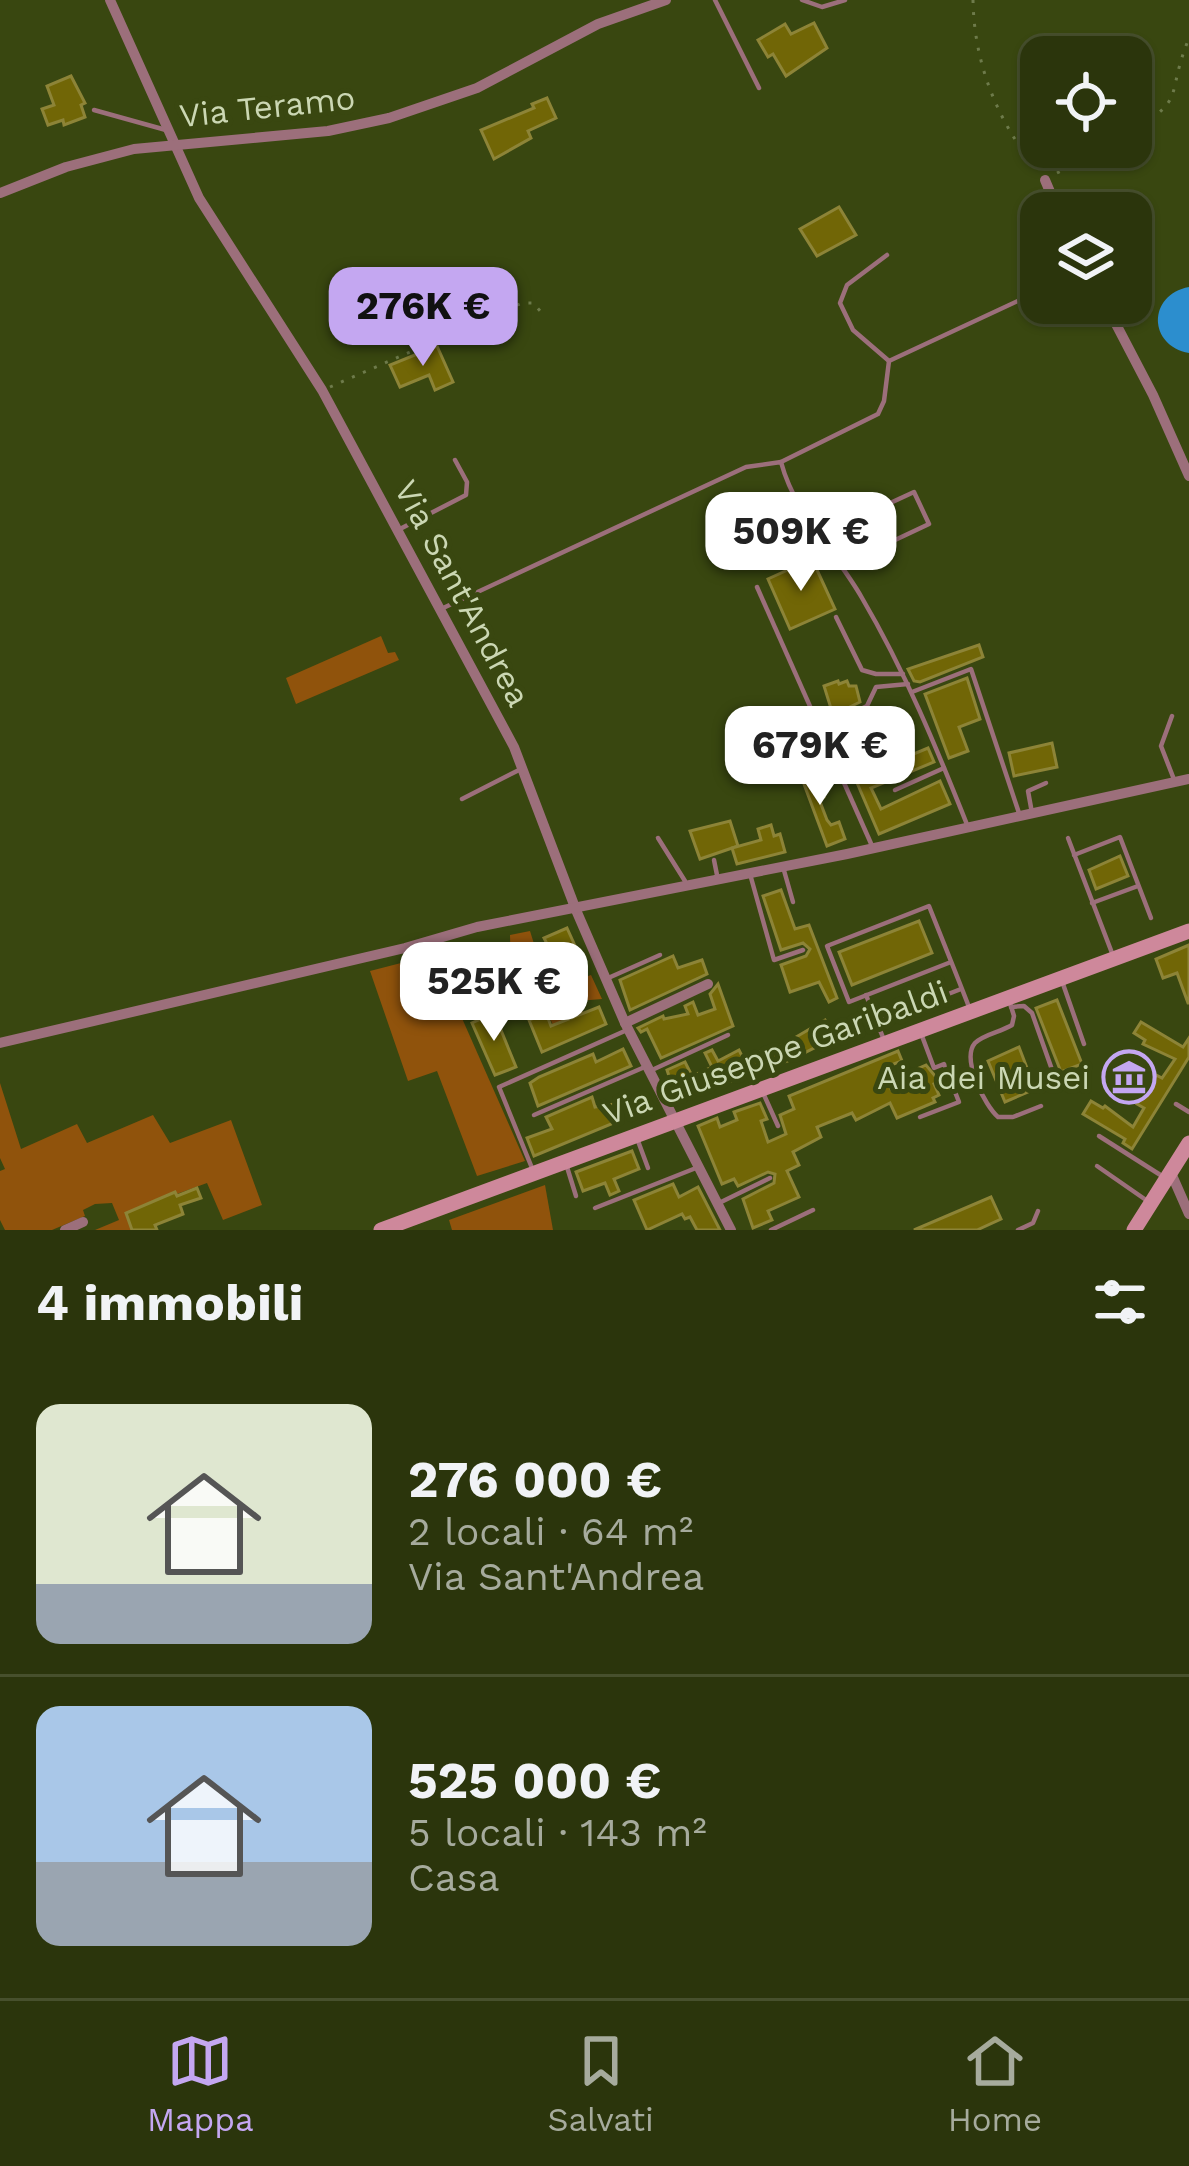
<!DOCTYPE html>
<html lang="it">
<head>
<meta charset="utf-8">
<style>
	:root { --surface:#2b350c; --page:#333d15; --text:#f1f3f6; --muted:#a6ab9d; --line:#47502d; --accent:#c4a7f1 }
	body { margin:0; font-family:"Work Sans",sans-serif; background:var(--page); color:var(--text); height:100vh; display:flex; flex-direction:column; font-size:45px; white-space:nowrap }
	* { box-sizing:border-box; margin:0 }
	p { font-size:39px; color:var(--muted) }
	.icon { flex:none; width:66px; height:66px; fill:none; stroke:currentColor; stroke-width:2; stroke-linecap:round; stroke-linejoin:round }
	.map { position:relative; height:1230px; overflow:hidden }
	.panel { display:flex; flex-direction:column; background:var(--surface); flex:1 }
	.panel>* { flex:none }
	.tools { position:absolute; left:1020px; top:36px; display:grid; gap:24px }
	.tools a { display:grid; place-items:center; width:132px; height:132px; border-radius:24px; background:var(--surface); box-shadow:0 3px 9px #0004,0 0 0 3px var(--line); font-size:60px }
	.price { position:absolute; translate:-50% -102px; padding:0 27px; border-radius:24px; background:#fff; color:#222; font-size:39px; line-height:78px; filter:drop-shadow(0 3px 6px #0008) }
	.price::after { content:''; position:absolute; left:50%; top:72px; width:36px; height:27px; margin-left:-18px; background:inherit; clip-path:polygon(0 0,100% 0,50% 100%) }
	.price.current { background:var(--accent); color:#111 }
	ul { padding:0; list-style:none }
	li { display:flex; align-items:center; gap:36px; height:300px; padding:0 36px }
	li+li { border-top:3px solid var(--line) }
	li span { display:grid; place-items:center; flex:none; width:336px; height:240px; border-radius:24px; color:#555 }
	li>.icon { margin-inline-start:auto }
	span .icon { width:144px; height:144px; fill:#fffc; stroke-width:1 }
	li b { font-size:51px }
	h2 { display:flex; justify-content:space-between; align-items:center; height:144px; padding:0 36px; font-size:51px }
	.tab-bar { display:flex; justify-content:space-around; align-items:center; height:168px; border-top:3px solid var(--line); background:var(--surface); font-size:33px; color:var(--muted) }
	.tab-bar a { display:grid; justify-items:center; gap:6px }
	.tab-bar .current { color:var(--accent) }
	.map>svg:first-child { display:block }
	.green { fill:#90530c }
	.water { fill:#2c8ece }
	.building { fill:#716606; stroke:#8d8437; stroke-width:3 }
	.lines { fill:none; stroke-linecap:round; stroke-linejoin:round }
	.path { stroke:#6e7b4b; stroke-width:3; stroke-dasharray:3 9; stroke-linecap:butt }
	.lane { stroke:#9c6f7b; stroke-width:4.5 }
	.street { stroke:#9c6f7b; stroke-width:10 }
	.secondary { stroke:#ce889b; stroke-width:15 }
	.labels { text-anchor:middle; stroke-width:10; stroke-linejoin:round; paint-order:stroke }
	.street-label { font-size:33px; fill:#cbd7b3; stroke:#394710 }
	.poi-label { font-size:33px; fill:#cbd7b3; stroke:#394710; text-anchor:end }
</style>
</head>
<body>
<div class="map">
<svg width="1189" height="1230" viewBox="0 0 1189 1230">
	<rect width="100%" height="100%" fill="#394710"/>
	<!-- green -->
	<g class="green">
		<path d="M381,636L388,653L395,652L399,660L296,704L286,678Z"/>
		<path d="M530,931L540,963L553,961L560,979L532,985L534,998L560,994V986L591,975L602,999L578,1001L583,1013L559,1022L555,1030L544,1004L512,1006L510,935Z"/>
		<path d="M463,947L480,1005L490,1006L489,1013L474,1019L468,1012L461,1016L525,1161L477,1176L437,1071L408,1081L370,971Z"/>
		<path d="M0,1083L21,1149L77,1124L87,1143L153,1115L170,1143L231,1120L262,1205L223,1220L207,1183L133,1210L135,1218L129,1221L132,1230H95L119,1220L112,1203L95,1204L83,1210L85,1216L52,1230H5L0,1220V1171L5,1169L0,1158Z"/>
		<path d="M545,1185L553,1230H452L449,1220Z"/>
	</g>
	<!-- water -->
	<path class="water" d="M1189,287V353C1148,346 1147,295 1189,287Z"/>
	<!-- building -->
	<g class="building">
		<path d="M814,23L827,48L786,76L773,54L768,57L758,40L785,24L791,34Z"/>
		<path d="M71,76L85,103L81,105L85,117L64,125L63,120L48,125L42,109L54,105L47,86Z"/>
		<path d="M547,98L556,118L528,131L531,138L494,159L481,130L534,108L532,104Z"/>
		<path d="M839,207L856,235L817,256L800,229Z"/>
		<path d="M437,346L453,382L435,390L429,375L400,387L390,365Z"/>
		<path d="M812,559L835,609L790,629L768,579Z"/>
		<path d="M979,645L983,657L920,682L914,681L908,669Z"/>
		<path d="M967,678L980,719L959,727L968,751L949,758L925,694Z"/>
		<path d="M838,681L839,684L847,681L849,686H856L860,702L833,715L824,686Z"/>
		<path d="M883,739L892,763L928,748L934,762L871,788L881,809L940,781L950,804L879,834L852,771L875,761L868,745Z"/>
		<path d="M1052,743L1057,767L1014,776L1009,753Z"/>
		<path d="M808,765L824,797L819,799L827,820L831,825L839,822L845,839L827,846L798,768Z"/>
		<path d="M730,821L738,846L700,859L690,831Z"/>
		<path d="M771,825L774,836L780,834L785,852L737,864L732,848L761,840L758,829Z"/>
		<path d="M1120,856L1128,876L1096,889L1089,870Z"/>
		<path d="M781,890L795,929L809,925L837,998L829,1002L819,982L790,992L781,965L806,956L810,949L803,943L781,950L763,896Z"/>
		<path d="M919,921L932,953L852,985L839,952Z"/>
		<path d="M567,928L586,970L560,981L556,971L560,969L544,938Z"/>
		<path d="M1189,945V1003H1188L1177,973L1163,978L1156,959Z"/>
		<path d="M673,956L678,968L702,960L707,974L630,1010L620,980Z"/>
		<path d="M493,958H500L506,964V988L486,995L478,969Z"/>
		<path d="M718,984L733,1026L661,1058L647,1029L641,1032L638,1028L663,1016L664,1019L688,1014L685,1006L693,1002L698,1015L715,1009L710,994Z"/>
		<path d="M1057,1000L1082,1064L1061,1072L1036,1008Z"/>
		<path d="M599,1007L606,1024L542,1052L529,1020L546,1013L551,1026Z"/>
		<path d="M494,1013L516,1067L495,1075L472,1023Z"/>
		<path d="M825,1020L834,1038L790,1060L676,1101L671,1092L674,1091L667,1070L685,1062L692,1076L712,1067L705,1053L712,1050L718,1061L739,1050L744,1060L760,1052L762,1057Z"/>
		<path d="M1141,1022L1183,1047L1189,1038V1057L1132,1149L1123,1143L1125,1139L1083,1114L1091,1101L1103,1108L1105,1106L1133,1127L1144,1108L1137,1104L1144,1093L1156,1075L1162,1078L1175,1059L1143,1044L1145,1040L1134,1033Z"/>
		<path d="M1019,1047L1035,1089L1005,1102L988,1061Z"/>
		<path d="M623,1049L631,1066L538,1106L530,1083L539,1077L593,1054L596,1062Z"/>
		<path d="M898,1051L902,1061L883,1068L891,1089L917,1078V1069L926,1065L940,1082L934,1084L939,1095L933,1098L935,1102L897,1118L890,1103L856,1120L852,1113L817,1127L821,1137L793,1152L799,1165L787,1171L799,1197L768,1211L772,1220L753,1228L743,1199L774,1183L775,1174L768,1172L738,1186L734,1179L722,1184L698,1126L717,1118L720,1127L737,1120L734,1112L760,1103L767,1119L761,1121L768,1142L786,1134L780,1115L794,1109L789,1096Z"/>
		<path d="M592,1097L595,1107L615,1104L621,1120L534,1156L527,1138L552,1129L546,1117Z"/>
		<path d="M632,1151L639,1169L614,1179L619,1191L610,1195L605,1183L583,1191L576,1172Z"/>
		<path d="M673,1184L679,1197L698,1187L720,1230H697L690,1217L685,1219L682,1214L647,1230L634,1200Z"/>
		<path d="M197,1188L201,1198L180,1205L183,1214L155,1225L157,1230H132L126,1213L175,1192L177,1196Z"/>
		<path d="M991,1197L1001,1219L977,1230H914Z"/>
	</g>
	<g class="lines">
		<!-- path -->
		<g class="path">
			<path d="M973,0C974,64 998,124 1040,173"/>
			<path d="M1131,133C1189,95 1164,100 1189,38"/>
			<path d="M1057,173L1106,147"/>
			<path d="M330,387L522,303H533L541,312"/>
		</g>
		<!-- lane -->
		<g class="lane">
			<path d="M715,0L759,88"/>
			<path d="M802,0L822,7L845,0"/>
			<path d="M94,110L166,130"/>
			<path d="M887,255L847,285L840,303L853,330L889,361"/>
			<path d="M781,462L878,414L884,401L889,361L1022,299"/>
			<path d="M398,530L466,495L467,482L455,460"/>
			<path d="M821,535L914,492L929,524L842,565"/>
			<path d="M757,587L873,848"/>
			<path d="M441,609L746,467L781,462C795,515 836,552 862,598C905,671 937,749 968,827"/>
			<path d="M836,617L862,670L876,674H903"/>
			<path d="M912,692L971,669L1020,816"/>
			<path d="M1172,716L1161,746L1175,782"/>
			<path d="M820,729L867,706L876,687L908,684"/>
			<path d="M895,790L944,768"/>
			<path d="M462,799L519,770"/>
			<path d="M1032,813L1028,791L1046,783"/>
			<path d="M658,838L685,881"/>
			<path d="M1068,838L1112,953"/>
			<path d="M1074,855L1120,837L1151,918"/>
			<path d="M714,860L717,875"/>
			<path d="M783,867L793,902"/>
			<path d="M750,874L774,960L803,950"/>
			<path d="M1092,903L1138,886"/>
			<path d="M951,962L849,1002L827,946L929,906C942,939 956,973 969,1007"/>
			<path d="M606,979L660,955"/>
			<path d="M1063,984L1084,1044"/>
			<path d="M866,995L884,1040"/>
			<path d="M1010,1003L1014,1016L1012,1025C1001,1032 984,1034 975,1043C961,1059 985,1106 998,1117H1013L1041,1106"/>
			<path d="M1011,1007L1024,1006L1032,1013L1056,1081"/>
			<path d="M877,1022L961,989"/>
			<path d="M652,1070L728,1035"/>
			<path d="M764,1095L778,1126"/>
			<path d="M1176,1104L1189,1112"/>
			<path d="M534,1115L647,1066"/>
			<path d="M920,1117L959,1102L944,1064L934,1068L922,1036"/>
			<path d="M1099,1136L1162,1176"/>
			<path d="M638,1141L648,1168"/>
			<path d="M1097,1166L1146,1200"/>
			<path d="M567,1167L576,1196"/>
			<path d="M532,1168L499,1087L627,1030"/>
			<path d="M717,1204L770,1178"/>
			<path d="M595,1208L696,1168"/>
			<path d="M771,1230L813,1210"/>
			<path d="M1018,1230L1033,1223L1038,1211"/>
		</g>
		<!-- street -->
		<g class="street">
			<path d="M110,0L199,198L322,390L514,747L576,910L625,1023L731,1230"/>
			<path d="M1045,180L1059,213"/>
			<path d="M0,193L66,167L134,149L328,131L389,118L477,88L598,24L666,0"/>
			<path d="M1105,303L1153,395L1189,476"/>
			<path d="M625,1023L708,984"/>
			<path d="M0,1043L405,948L477,927L847,854L1189,779"/>
			<path d="M1171,1173L1189,1214"/>
			<path d="M65,1230L83,1222"/>
		</g>
		<!-- secondary -->
		<g class="secondary">
			<path d="M381,1230L1189,931"/>
			<path d="M1134,1230L1189,1143"/>
		</g>
	</g>
	<!-- icons -->
	<defs>
		<g id="museum-ring" transform="scale(2.7)"><circle r="9.5" fill="#394710" stroke="#c4a7f1" stroke-width="1.5"/><path d="M0-6L6-3V-2H-6V-3ZM-5-1h2V3h-2ZM-1-1h2V3h-2ZM3-1h2V3H3ZM-6 4H6V6H-6Z" fill="#c4a7f1"/></g>
	</defs>
	<g fill-rule="evenodd">
		<use href="#museum-ring" x="1129" y="1077"/>
	</g>
	<g class="labels">
		<!-- street labels -->
		<g class="street-label">
			<text transform="translate(267 106) rotate(-6)" y="12">Via Teramo</text>
			<text transform="translate(463 593) rotate(62)" y="12">Via Sant'Andrea</text>
			<text transform="translate(775 1052) rotate(-20)" y="12">Via Giuseppe Garibaldi</text>
		</g>
		<!-- poi labels -->
		<g class="poi-label">
			<text x="1090" y="1089">Aia dei Musei</text>
		</g>
	</g>
</svg>
<div class="tools">
<a><svg class="icon" aria-label="locate" viewBox="0 0 24 24"><circle cx="12" cy="12" r="6"/><path d="M12 2v4M12 18v4M2 12h4M18 12h4"/></svg></a>
<a><svg class="icon" aria-label="layers" viewBox="0 0 24 24"><path d="M12 4l9 5-9 5-9-5zM3 14l9 5 9-5"/></svg></a>
</div>
<b class="price current" style="left:423px;top:369px">276K €</b>
<b class="price" style="left:801px;top:594px">509K €</b>
<b class="price" style="left:820px;top:808px">679K €</b>
<b class="price" style="left:494px;top:1044px">525K €</b>
</div>
<section class="panel">
<h2>4 immobili<svg class="icon" aria-label="filters" viewBox="0 0 24 24"><path d="M4 7h16M4 17h16"/><circle cx="9" cy="7" r="2"/><circle cx="15" cy="17" r="2"/></svg></h2>
<ul>
<li><span style="background:linear-gradient(#dfe7d0 75%,#9aa5b1 0)"><svg class="icon" aria-label="home" viewBox="0 0 24 24"><path d="M3 11l9-7 9 7M6 9v11h12V9"/></svg></span><div><b>276 000 €</b><p>2 locali · 64 m²</p><p>Via Sant'Andrea</p></div></li>
<li><span style="background:linear-gradient(#a9c7e8 65%,#9aa5b1 0)"><svg class="icon" aria-label="home" viewBox="0 0 24 24"><path d="M3 11l9-7 9 7M6 9v11h12V9"/></svg></span><div><b>525 000 €</b><p>5 locali · 143 m²</p><p>Casa</p></div></li>
</ul>
</section>
<nav class="tab-bar">
<a class="current"><svg class="icon" aria-label="map" viewBox="0 0 24 24"><path d="M3 6l6-2 6 2 6-2v14l-6 2-6-2-6 2zM9 4v14M15 6v14"/></svg>Mappa</a>
<a><svg class="icon" aria-label="saved" viewBox="0 0 24 24"><path d="M7 4h10v16l-5-4-5 4z"/></svg>Salvati</a>
<a><svg class="icon" aria-label="home" viewBox="0 0 24 24"><path d="M3 11l9-7 9 7M6 9v11h12V9"/></svg>Home</a>
</nav>
</body>
</html>
